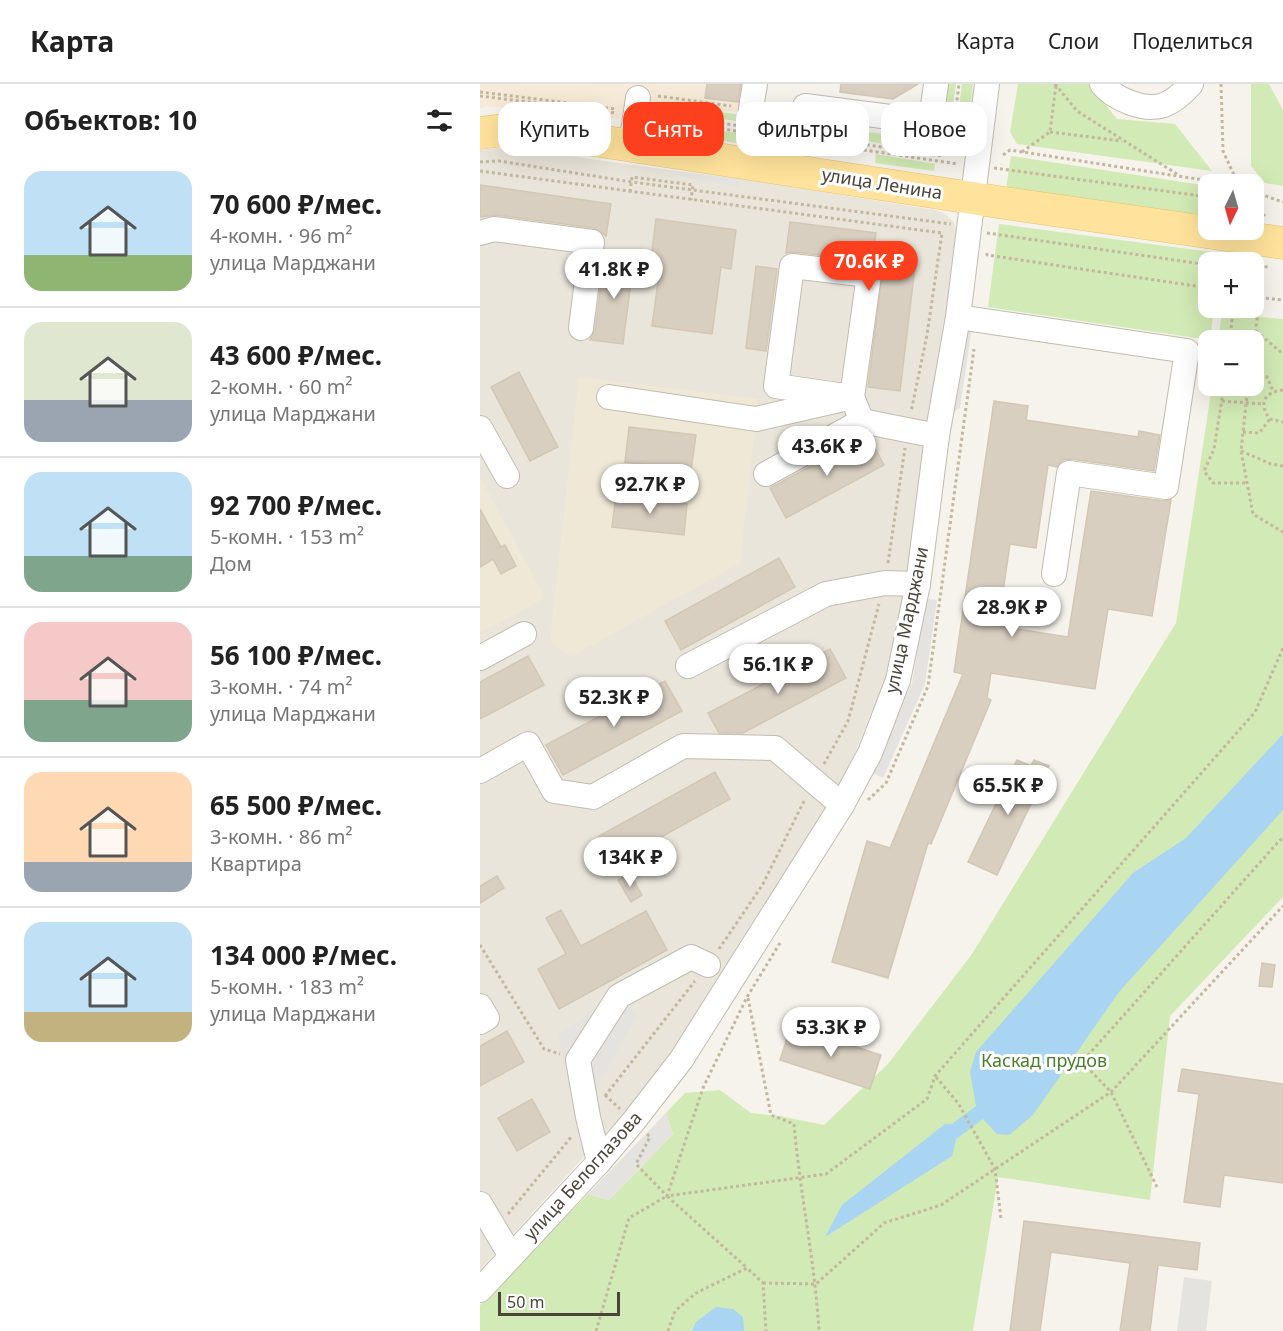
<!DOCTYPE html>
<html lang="ru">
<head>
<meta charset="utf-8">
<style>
	:root { --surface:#fff; --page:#f2f2f2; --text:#222; --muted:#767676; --line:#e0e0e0; --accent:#fc3f1d }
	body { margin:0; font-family:"Noto Sans",sans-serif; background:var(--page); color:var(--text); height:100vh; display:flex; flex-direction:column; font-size:22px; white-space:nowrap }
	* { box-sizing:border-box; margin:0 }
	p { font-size:20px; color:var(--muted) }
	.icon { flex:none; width:33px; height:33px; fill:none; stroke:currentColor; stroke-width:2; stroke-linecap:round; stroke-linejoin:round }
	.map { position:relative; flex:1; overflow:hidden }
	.side { display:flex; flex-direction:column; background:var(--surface); width:480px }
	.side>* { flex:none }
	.banner { position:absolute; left:18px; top:18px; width:570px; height:54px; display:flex; gap:12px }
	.needle { width:39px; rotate:185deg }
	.buttons { position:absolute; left:718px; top:90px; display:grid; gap:12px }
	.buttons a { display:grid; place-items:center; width:66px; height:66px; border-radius:12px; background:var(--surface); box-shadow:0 6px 24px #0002; font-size:30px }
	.scale { position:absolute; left:18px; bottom:15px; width:122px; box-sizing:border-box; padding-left:6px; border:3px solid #4b4439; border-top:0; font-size:16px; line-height:21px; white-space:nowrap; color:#4b4439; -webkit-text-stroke:4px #fff; paint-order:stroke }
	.price { position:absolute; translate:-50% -51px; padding:0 14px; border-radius:21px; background:#fff; color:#222; font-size:20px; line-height:39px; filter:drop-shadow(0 2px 3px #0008) }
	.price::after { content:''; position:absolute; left:50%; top:36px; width:18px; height:14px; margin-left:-9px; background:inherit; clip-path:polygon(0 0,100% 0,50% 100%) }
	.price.active { background:var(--accent); color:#fff }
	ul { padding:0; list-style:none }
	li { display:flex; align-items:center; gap:18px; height:150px; padding:0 24px }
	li+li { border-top:2px solid var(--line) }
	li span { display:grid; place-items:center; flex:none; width:168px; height:120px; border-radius:18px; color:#555 }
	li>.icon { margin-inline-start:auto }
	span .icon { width:72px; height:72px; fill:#fffc; stroke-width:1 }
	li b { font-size:26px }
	h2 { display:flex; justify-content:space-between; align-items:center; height:72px; padding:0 24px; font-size:26px }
	.chip { padding:0 21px; border-radius:18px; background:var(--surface); box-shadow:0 6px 24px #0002; font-size:21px; line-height:54px }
	.chip.active { background:var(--accent); color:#fff }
	header { display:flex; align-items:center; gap:36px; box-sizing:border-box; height:84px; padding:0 30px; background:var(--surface); border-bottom:2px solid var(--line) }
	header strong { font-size:28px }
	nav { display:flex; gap:33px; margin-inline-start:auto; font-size:21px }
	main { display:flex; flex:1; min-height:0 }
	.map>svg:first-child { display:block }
	.residential { fill:#eae5da }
	.commercial { fill:#f7ead8 }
	.education { fill:#efe8d6 }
	.green { fill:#d2eab5 }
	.parking { fill:#e5e3e0 }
	.water { fill:#a9d4f2 }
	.building { fill:#d8cfc1; stroke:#d3c7b4; stroke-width:1.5 }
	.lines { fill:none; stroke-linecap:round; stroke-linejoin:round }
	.minor-casing { stroke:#c2bbae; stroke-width:26 }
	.major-casing { stroke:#e6c16a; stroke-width:33 }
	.path { stroke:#c4b79f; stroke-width:3; stroke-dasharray:3 3; stroke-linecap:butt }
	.minor { stroke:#fff; stroke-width:24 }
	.major { stroke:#ffe39c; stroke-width:32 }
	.labels { text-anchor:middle; stroke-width:6; stroke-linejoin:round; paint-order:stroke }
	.street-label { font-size:18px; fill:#4b4439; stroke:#fff }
	.park-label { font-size:18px; fill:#4a7f2a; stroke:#fff }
</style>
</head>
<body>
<header>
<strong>Карта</strong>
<nav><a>Карта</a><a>Слои</a><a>Поделиться</a></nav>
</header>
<main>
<section class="side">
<h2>Объектов: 10<svg class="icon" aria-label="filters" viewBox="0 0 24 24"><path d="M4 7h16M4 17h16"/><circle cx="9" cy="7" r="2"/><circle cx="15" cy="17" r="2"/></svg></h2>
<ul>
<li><span style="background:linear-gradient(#bfe0f5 70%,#8fb573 0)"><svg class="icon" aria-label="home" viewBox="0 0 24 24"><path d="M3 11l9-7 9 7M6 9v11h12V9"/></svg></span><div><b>70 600 ₽/мес.</b><p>4-комн. · 96 m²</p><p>улица Марджани</p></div></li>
<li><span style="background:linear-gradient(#dfe7d0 65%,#9aa5b1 0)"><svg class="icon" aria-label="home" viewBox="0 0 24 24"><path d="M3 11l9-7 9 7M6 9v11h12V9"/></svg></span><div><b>43 600 ₽/мес.</b><p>2-комн. · 60 m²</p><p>улица Марджани</p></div></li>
<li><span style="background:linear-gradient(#bfe0f5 70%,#7fa58c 0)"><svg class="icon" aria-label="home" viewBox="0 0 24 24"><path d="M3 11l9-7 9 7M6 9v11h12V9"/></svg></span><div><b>92 700 ₽/мес.</b><p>5-комн. · 153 m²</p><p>Дом</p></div></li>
<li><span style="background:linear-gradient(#f6c9c9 65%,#7fa58c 0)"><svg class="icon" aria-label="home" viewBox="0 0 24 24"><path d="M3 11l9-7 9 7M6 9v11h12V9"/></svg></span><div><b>56 100 ₽/мес.</b><p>3-комн. · 74 m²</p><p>улица Марджани</p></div></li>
<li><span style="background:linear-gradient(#ffd9b3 75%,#9aa5b1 0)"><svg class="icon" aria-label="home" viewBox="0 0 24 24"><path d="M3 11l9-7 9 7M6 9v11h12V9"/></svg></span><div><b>65 500 ₽/мес.</b><p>3-комн. · 86 m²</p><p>Квартира</p></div></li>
<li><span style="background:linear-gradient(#bfe0f5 75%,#c2b280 0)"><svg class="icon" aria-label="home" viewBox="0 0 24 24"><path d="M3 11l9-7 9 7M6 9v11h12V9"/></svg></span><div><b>134 000 ₽/мес.</b><p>5-комн. · 183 m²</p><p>улица Марджани</p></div></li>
</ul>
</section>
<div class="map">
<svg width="803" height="1247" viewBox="0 0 803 1247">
	<rect width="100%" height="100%" fill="#f6f3ec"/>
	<!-- residential -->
	<path class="residential" d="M27,63L182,85L206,94L260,102L261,95L455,126L464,129L473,137L478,146V155L414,574L365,693L179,991L0,1186V66Z"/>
	<!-- commercial -->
	<path class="commercial" d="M0,0H285L280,31L175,18L171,27L141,35L8,22L0,25Z"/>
	<!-- education -->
	<g class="education">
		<path d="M99,293L278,315L260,479L91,573L70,557Z"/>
		<path d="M0,393L65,514L0,549Z"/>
	</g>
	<!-- green -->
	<g class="green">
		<path d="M463,0H476L469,51H466L457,40Z"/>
		<path d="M482,0H493L486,58L475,56Z"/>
		<path d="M538,0H609L637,35L695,40L732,87L537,60L530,48Z"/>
		<path d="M771,0H789L803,26V102L785,99L771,82Z"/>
		<path d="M175,19L380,47L379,55L174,25Z"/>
		<path d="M186,39L301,55L300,65L185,49Z"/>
		<path d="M387,48L441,55L449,64L448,66L385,57Z"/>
		<path d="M396,70L455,80L454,87L395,79Z"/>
		<path d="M531,72L729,102V132L526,105Z"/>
		<path d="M519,140L739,169L738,178H729V224H734L730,256L508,223Z"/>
		<path d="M742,229L803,235V813L690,932L670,1116L518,1093L493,1247H0V1221L108,1110L129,1116L193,1050L186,1029L205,1009L240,1006L271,1029L300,1032L344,1041L408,980L492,870L696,539L732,302H774V256H738Z"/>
	</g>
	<!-- parking -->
	<g class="parking">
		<path d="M182,85L261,95L260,103L206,94Z"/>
		<path d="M481,236L493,237L480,324L469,330Z"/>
		<path d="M446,515L457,516L445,600L403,694L393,689L432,599Z"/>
		<path d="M139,912L157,932L113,1010L95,1012L77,951Z"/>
		<path d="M186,1029L193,1050L129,1116L108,1110Z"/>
		<path d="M704,1193L732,1197L726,1247H697Z"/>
	</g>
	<!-- water -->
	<g class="water">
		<path d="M803,650V726L639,908L553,1031L529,1051L517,1050L503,1035L476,1055L472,1072L345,1153L362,1121L465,1040H472L496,1022L490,988L496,968L653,789L706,754Z"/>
		<path d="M236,1223L253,1225L263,1233L264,1247H212L216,1238Z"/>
	</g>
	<!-- building -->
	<g class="building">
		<path d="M227,0H261L258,18L225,14Z"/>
		<path d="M361,0H438L413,15L360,8Z"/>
		<path d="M0,101L131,120L126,152L114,144L16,131L0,133Z"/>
		<path d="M176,135L256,146L251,185L241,183L232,250L172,242L181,176L171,175Z"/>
		<path d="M310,138L396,149L393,170L436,175L420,307L388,303L403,185L397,179L391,177L314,168L306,169Z"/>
		<path d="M125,171L154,175L143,260L110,256L115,246Z"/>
		<path d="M276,182L297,185L286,267L266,264Z"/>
		<path d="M39,288L78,363L50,377L11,303Z"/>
		<path d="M514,317L548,322L546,336L658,353L659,347L680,351L674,387L591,375L583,376L577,383L568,381L556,464L530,460L518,542L588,553L611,407L684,417L691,416L672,532L628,525L615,605L511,589L507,614L511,616L451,760L448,759L408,894L352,878L387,757L410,764L483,590L474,588Z"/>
		<path d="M149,343L216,351L211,386L145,378Z"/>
		<path d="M387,352L389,353L404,381L306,434L290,404Z"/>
		<path d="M136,411L207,420L204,451L132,443Z"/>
		<path d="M0,425L21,463L25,461L36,482L21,490L13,475L0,483Z"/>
		<path d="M299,474L315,503L201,566L185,537Z"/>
		<path d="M350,565L366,594L263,649H239L228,629Z"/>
		<path d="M48,572L64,601L0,635V598Z"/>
		<path d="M185,597L202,627L83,691L66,661Z"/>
		<path d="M537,676L551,682L554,676L569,682L517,791L488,778Z"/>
		<path d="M235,688L250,715L134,779L119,752Z"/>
		<path d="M150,790L162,811L151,818L138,796Z"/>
		<path d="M17,792L24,804L0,819V802Z"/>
		<path d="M81,826L101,862L166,827L187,866L79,925L58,885L86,870L66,834Z"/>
		<path d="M782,879L795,881L792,903L779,902Z"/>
		<path d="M311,942L401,971L390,1005L300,976Z"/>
		<path d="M27,947L44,978L0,1002V962Z"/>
		<path d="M702,985L803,1000V1099L744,1091L740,1123L704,1118L719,1010L698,1007Z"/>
		<path d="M52,1015L70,1048L37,1067L18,1034Z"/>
		<path d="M544,1137L720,1159L717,1186L678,1181L670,1247H640L650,1179L571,1168L560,1247H530Z"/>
	</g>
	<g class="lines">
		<!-- minor casing -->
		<g class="minor-casing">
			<g id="minor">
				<path d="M622,0C634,15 665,28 684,21C694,17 704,8 711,0"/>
				<path d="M325,22L441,37L452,29L456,0"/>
				<path d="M271,24L275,0"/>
				<path d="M151,61L158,14"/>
				<path d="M0,149L14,145L112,158L101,244"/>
				<path d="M312,182L389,191L372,313L296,302Z"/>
				<path d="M478,233L707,267L686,403L589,389L574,490"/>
				<path d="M129,313L276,335L372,313L382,337"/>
				<path d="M0,344L27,392"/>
				<path d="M286,390L382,337L457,352"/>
				<path d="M0,574L44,550"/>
				<path d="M208,582L346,510L405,499L438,500"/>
				<path d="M0,687L48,660L74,707L113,713L203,662L295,664L362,721"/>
				<path d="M0,922L7,934L0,938"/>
				<path d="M119,1078L108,1033L98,976L139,912L211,873L228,881"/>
				<path d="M0,1120L31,1172"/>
				<path d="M0,1206L119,1078L153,1038L201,976L362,721L390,669L418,596L438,500L457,352L478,233L507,0"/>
			</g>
		</g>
		<!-- major casing -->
		<g class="major-casing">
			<path id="major" d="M0,49L24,46L61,48L518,118L803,159"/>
		</g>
		<!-- path -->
		<g class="path">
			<path d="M575,0L597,27L700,92"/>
			<path d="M741,0L743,67L758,100"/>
			<path d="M0,8L136,25"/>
			<path d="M0,12L136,29"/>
			<path d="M178,12L251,22"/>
			<path d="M176,30L261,42"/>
			<path d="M176,35L478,80"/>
			<path d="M274,44L462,72"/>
			<path d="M570,48L642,57"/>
			<path d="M454,53L464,65"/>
			<path d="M471,64L479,0"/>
			<path d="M542,68L570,48L576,1"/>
			<path d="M523,71L530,66L749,100"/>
			<path d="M0,78L19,77L152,98L471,140"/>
			<path d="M514,84L729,113"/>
			<path d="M0,87L462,149L447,251L431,328"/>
			<path d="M150,108L152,93L213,101L211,116"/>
			<path d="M774,108L803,118"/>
			<path d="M774,122L785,132"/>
			<path d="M507,149L729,181"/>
			<path d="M507,169V171L729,204"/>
			<path d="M774,188H777L789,181"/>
			<path d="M774,213L803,216"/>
			<path d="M774,223L778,228L774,257"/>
			<path d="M776,247L803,270"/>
			<path d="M750,256L753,224"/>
			<path d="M774,289L787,293L793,307"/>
			<path d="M744,302L734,365L724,387L733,399H767"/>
			<path d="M768,302L761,367L773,430L803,448"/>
			<path d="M803,306C784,308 778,320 790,335L803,338"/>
			<path d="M742,317L783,320"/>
			<path d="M763,348L779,349L790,335"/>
			<path d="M761,367L791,380L803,382"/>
			<path d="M408,479L425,364"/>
			<path d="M344,680L368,637L399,520"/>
			<path d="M388,716L406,699L448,602L494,265"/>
			<path d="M300,859L267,913L223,1004L187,1112L346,1090L447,1015L455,992L775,628L803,564"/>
			<path d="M0,861L64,965L80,970"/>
			<path d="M239,865L283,800L325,715"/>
			<path d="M268,914L291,1031L314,1040C320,1110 335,1178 339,1247"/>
			<path d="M456,993L478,1019L515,1085L521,1135"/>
			<path d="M125,1011L140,1025"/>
			<path d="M125,1012L215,897"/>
			<path d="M167,1050L170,1053L156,1080L187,1112"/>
			<path d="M677,1103L631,1008L602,978L800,756L803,755"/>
			<path d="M28,1130L92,1052"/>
			<path d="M283,1199L336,1200L404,1139L461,1121L631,1008L803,822"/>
			<path d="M116,1247L149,1134L187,1112L267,1184"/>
			<path d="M188,1247L195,1227L216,1209L267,1184L283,1199L286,1247"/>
		</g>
		<!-- minor -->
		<use href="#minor" class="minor"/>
		<!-- major -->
		<use href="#major" class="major"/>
	</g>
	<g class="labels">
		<!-- street labels -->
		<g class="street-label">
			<text transform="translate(402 100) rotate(9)" y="6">улица Ленина</text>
			<text transform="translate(427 536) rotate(-78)" y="6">улица Марджани</text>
			<text transform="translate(103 1092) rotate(-48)" y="6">улица Белоглазова</text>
		</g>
		<!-- park labels -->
		<g class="park-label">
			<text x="564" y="983">Каскад прудов</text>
		</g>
	</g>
</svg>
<div class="buttons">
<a><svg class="needle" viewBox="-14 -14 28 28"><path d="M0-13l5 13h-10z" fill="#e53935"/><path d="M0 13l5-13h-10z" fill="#767676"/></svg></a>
<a>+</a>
<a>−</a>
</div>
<div class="scale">50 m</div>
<b class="price active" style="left:389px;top:208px">70.6K ₽</b>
<b class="price" style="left:134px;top:216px">41.8K ₽</b>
<b class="price" style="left:347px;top:393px">43.6K ₽</b>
<b class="price" style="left:170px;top:431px">92.7K ₽</b>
<b class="price" style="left:532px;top:554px">28.9K ₽</b>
<b class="price" style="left:298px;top:611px">56.1K ₽</b>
<b class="price" style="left:134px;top:644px">52.3K ₽</b>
<b class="price" style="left:528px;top:732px">65.5K ₽</b>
<b class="price" style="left:150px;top:804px">134K ₽</b>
<b class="price" style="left:351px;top:974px">53.3K ₽</b>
<div class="banner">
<a class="chip">Купить</a>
<a class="chip active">Снять</a>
<a class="chip">Фильтры</a>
<a class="chip">Новое</a>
</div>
</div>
</main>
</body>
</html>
